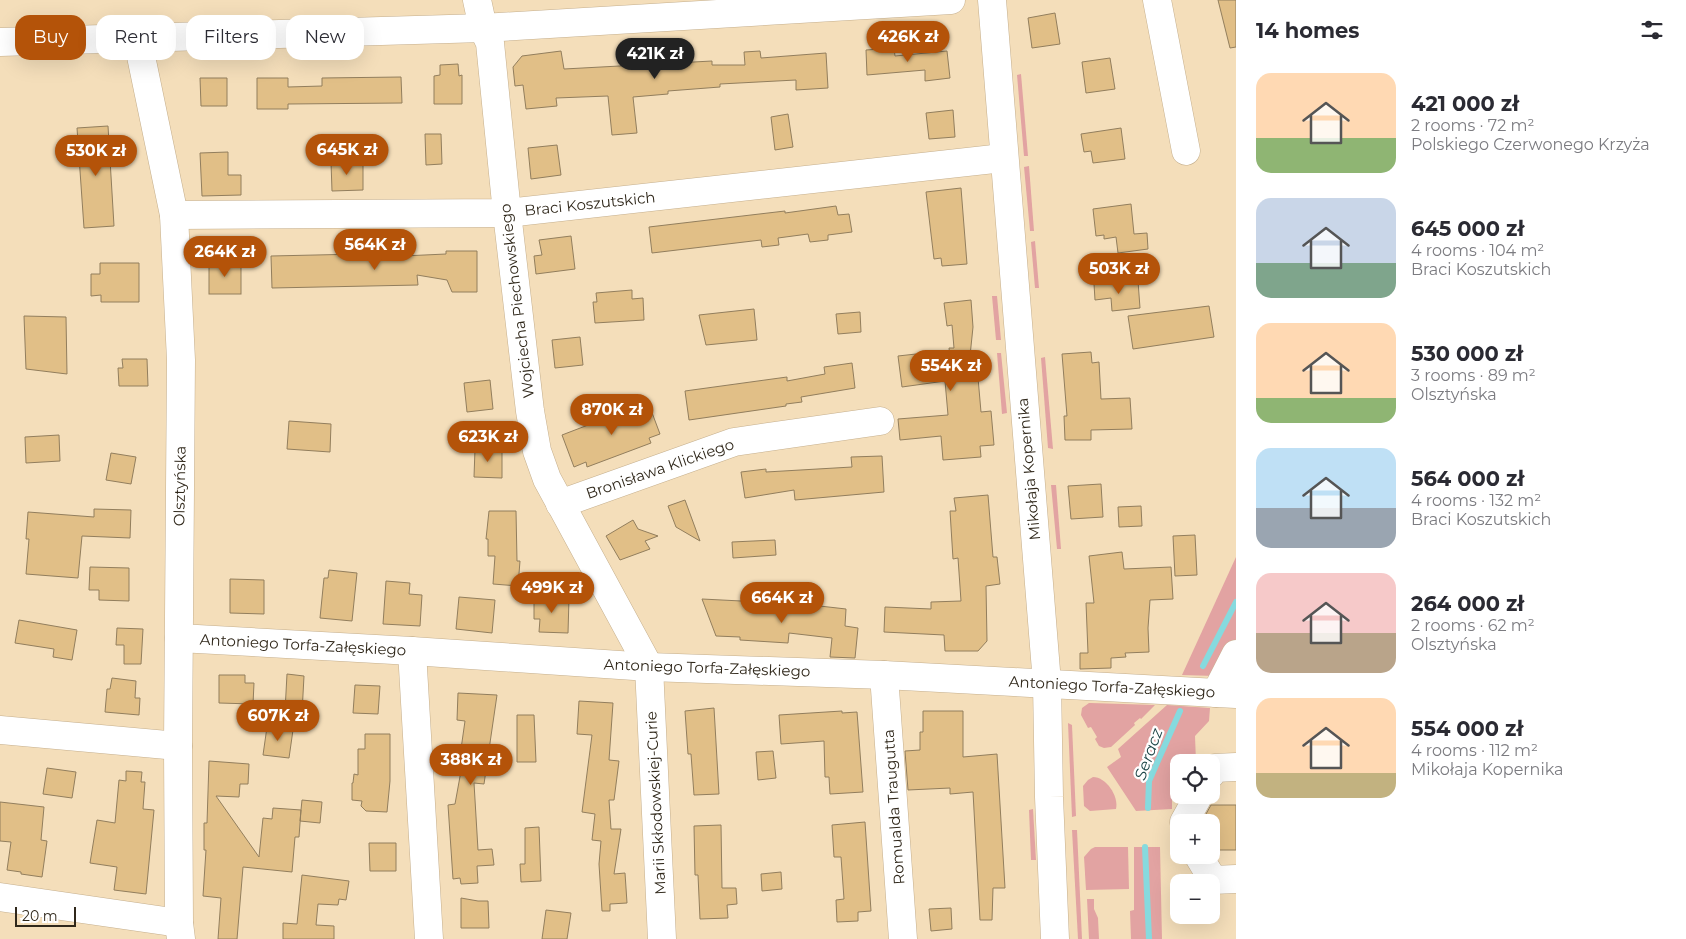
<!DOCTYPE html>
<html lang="en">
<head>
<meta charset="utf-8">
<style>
	:root { --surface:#fff; --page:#f7f7f7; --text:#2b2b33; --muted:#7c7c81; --accent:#b45309 }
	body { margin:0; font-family:Montserrat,sans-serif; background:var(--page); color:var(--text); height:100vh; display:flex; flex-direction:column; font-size:19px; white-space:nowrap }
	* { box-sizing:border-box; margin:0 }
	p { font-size:16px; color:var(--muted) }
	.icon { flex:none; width:28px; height:28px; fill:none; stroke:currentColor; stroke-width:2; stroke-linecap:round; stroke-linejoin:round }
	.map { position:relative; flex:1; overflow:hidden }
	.drawer { display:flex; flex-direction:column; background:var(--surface); width:450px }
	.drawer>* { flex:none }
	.guide { position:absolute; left:15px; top:15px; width:475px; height:45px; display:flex; gap:10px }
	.controls { position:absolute; left:1170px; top:754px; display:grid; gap:10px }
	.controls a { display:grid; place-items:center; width:50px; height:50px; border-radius:10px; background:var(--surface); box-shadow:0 5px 20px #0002; font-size:25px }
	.scale { position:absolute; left:15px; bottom:12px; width:61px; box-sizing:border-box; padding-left:5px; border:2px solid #30281b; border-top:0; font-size:14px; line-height:18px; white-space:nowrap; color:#30281b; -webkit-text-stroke:4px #fff; paint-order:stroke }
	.price { position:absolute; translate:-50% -42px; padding:0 11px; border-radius:18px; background:var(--accent); color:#fff; font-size:16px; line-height:32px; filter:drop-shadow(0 1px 2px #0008) }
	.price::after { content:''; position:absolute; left:50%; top:30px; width:15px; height:11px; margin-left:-8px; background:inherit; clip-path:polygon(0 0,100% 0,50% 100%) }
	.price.selected { background:#222; color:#fff }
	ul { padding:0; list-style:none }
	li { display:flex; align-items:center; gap:15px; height:125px; padding:0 20px }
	li span { display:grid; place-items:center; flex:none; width:140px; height:100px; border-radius:15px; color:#555 }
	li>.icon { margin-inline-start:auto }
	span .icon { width:60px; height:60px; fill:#fffc; stroke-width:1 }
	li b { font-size:21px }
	h2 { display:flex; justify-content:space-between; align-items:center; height:60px; padding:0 20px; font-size:21px }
	.pill { padding:0 18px; border-radius:15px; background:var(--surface); box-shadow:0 5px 20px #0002; font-size:18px; line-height:45px }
	.pill.selected { background:var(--accent); color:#fff }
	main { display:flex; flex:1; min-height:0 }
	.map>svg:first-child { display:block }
	.green { fill:#e2a3a2 }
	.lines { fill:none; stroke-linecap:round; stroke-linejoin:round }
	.stream { stroke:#86dade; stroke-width:6 }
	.building { fill:#e1bf87; stroke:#927e5d }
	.minor-casing { stroke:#c5af8d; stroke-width:29 }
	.minor { stroke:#fff; stroke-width:28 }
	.labels { text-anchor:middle; stroke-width:4.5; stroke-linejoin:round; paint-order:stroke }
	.street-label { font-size:15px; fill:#30281b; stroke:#fff }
	.water-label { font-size:16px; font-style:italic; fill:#1f4749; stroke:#fff }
</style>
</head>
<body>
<main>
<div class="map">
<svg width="1236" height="939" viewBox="0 0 1236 939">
	<rect width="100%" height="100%" fill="#f4deba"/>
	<!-- green -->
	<g class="green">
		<path d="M1021,74L1028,156H1024L1017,75Z"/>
		<path d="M1029,166L1034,231H1030L1024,167Z"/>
		<path d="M1035,241L1039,288H1035L1031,242Z"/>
		<path d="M992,296H997L1001,340H996Z"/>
		<path d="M997,353H1001L1007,413L1002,414Z"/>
		<path d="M1045,357L1053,449L1048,448L1041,358Z"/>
		<path d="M1051,485H1056L1061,549H1057Z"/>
		<path d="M1236,557V639L1215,676L1182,675Z"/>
		<path d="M1089,703H1091L1155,705L1141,719L1140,718L1134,723L1135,725L1111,747L1104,748L1099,746L1095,739L1097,737L1091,727L1088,728L1081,715L1082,708Z"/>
		<path d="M1167,705L1210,708L1209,721L1195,736L1196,762H1179V776L1172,793V809L1136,811L1107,767L1121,757L1118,749Z"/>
		<path d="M1068,723L1072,725L1076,816L1072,817Z"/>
		<path d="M1093,777C1106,777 1119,796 1116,809L1090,811L1084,806L1083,786L1088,780Z"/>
		<path d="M1033,809L1036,860H1031L1029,810Z"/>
		<path d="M1072,830H1077L1082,939H1078Z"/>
		<path d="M1095,847H1128L1129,889L1086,890L1084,857L1091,849Z"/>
		<path d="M1134,847H1160L1162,939H1131L1130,911L1134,910Z"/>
		<path d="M1087,899H1094V909L1098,918L1099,939H1089Z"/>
	</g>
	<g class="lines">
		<!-- stream -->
		<g class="stream">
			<path d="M1203,666L1236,602"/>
			<path d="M1148,808L1149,781L1180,711"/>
			<path d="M1145,847L1149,939"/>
		</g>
	</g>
	<!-- building -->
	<g class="building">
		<path d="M1218,0H1236V47L1230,48Z"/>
		<path d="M1055,13L1060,44L1032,48L1028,18Z"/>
		<path d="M894,48L895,56L947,51L950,78L925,81V70L867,75L866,50Z"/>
		<path d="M561,51L564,69L712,61V65H745L744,52L760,51L761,58L826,53L828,88L796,90V80L720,84V87L668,91V94L633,97L637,133L612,135L608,96L556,98L557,106L526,109L523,85L515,86L513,67L522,56Z"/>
		<path d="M1110,58L1115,89L1086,93L1082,62Z"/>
		<path d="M458,64L459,76L462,75V104H434V76L440,75V65Z"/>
		<path d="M401,77L402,103L288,104V109H257V78H288V87L322,86V78Z"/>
		<path d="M200,78H227V106H201Z"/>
		<path d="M953,110L955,137L929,139L926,113Z"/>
		<path d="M788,114L793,147L775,150L771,117Z"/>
		<path d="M108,126L114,226L84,228L77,128Z"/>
		<path d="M1121,128L1125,159L1093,163L1091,151L1084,152L1081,134Z"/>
		<path d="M425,134H441L442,164L426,165Z"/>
		<path d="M557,145L561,175L531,179L528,148Z"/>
		<path d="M228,152V175H241V195L202,196L200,153Z"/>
		<path d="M331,162H363V190L332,191Z"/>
		<path d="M961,188L967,264L942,266L941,258L934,259L926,192Z"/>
		<path d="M1131,204L1134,234L1147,233L1148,249L1118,253L1116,237L1104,239V235L1096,236L1093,209Z"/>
		<path d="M836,206L838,215L849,214L852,232L828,235V240L810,242L808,234L778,238L779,245L762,247L761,240L652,253L649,227L785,211V213Z"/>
		<path d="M571,236L575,269L536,274L534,256L542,255L539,240Z"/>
		<path d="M446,251H477V292H452L447,280L417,275L418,285L272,288L271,256L360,254V258L446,254Z"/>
		<rect x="209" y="262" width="32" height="32"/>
		<path d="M100,263H139V302H101V295L91,296V274H100Z"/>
		<path d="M1138,281L1140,308L1112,311L1111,298L1095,300L1094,284Z"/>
		<path d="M632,290V299L643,298L644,320L595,323L593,302H597L596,293Z"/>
		<path d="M971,300L973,327L970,356L976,355L981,412L991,411L994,445L980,446L981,457L943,460L941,436L900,440L898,419L948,415L945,381L902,387L898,356L916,354L917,360L950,357L949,348H954L952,325L947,326L944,303Z"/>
		<path d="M1209,306L1214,337L1133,349L1128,316Z"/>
		<path d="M754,309L757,340L706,345L699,315Z"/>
		<path d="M860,312L861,332L838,334L836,314Z"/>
		<path d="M24,316L66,317L67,374L26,369Z"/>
		<path d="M580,337L583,365L555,368L552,340Z"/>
		<path d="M1091,352L1092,363L1099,362L1101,399L1130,398L1132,429L1091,430V440H1065L1064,416H1067L1062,354Z"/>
		<path d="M122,359H147L148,386H119L118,368H123Z"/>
		<path d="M852,363L855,388L801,397L802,402L786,404V406L689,420L685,391L787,377V381L825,374L824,367Z"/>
		<path d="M490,380L493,409L467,412L464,383Z"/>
		<path d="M648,402L660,434L649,438L651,443L587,467L586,462L574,467L562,435Z"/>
		<path d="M289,421L331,424L330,452L287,449Z"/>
		<path d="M59,435L60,461L26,463L25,437Z"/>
		<path d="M475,449H502V478L474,477Z"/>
		<path d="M111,453L136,457L131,484L106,480Z"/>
		<path d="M882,456L884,492L795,500L794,490L745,498L741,472L766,469V472L852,467L851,457Z"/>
		<path d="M1101,484L1103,517L1071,519L1068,486Z"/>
		<path d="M988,495L993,557H997L1000,584L986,586L987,641L978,651H945L944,635L884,632L885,607L931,609V602L961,601L958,558L953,559L950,511H956L954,498Z"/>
		<path d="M685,500L700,541L676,527L668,506Z"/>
		<path d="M1141,506L1142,526L1119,527L1118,507Z"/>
		<path d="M94,509L131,510L130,538L82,536L78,578L26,574L29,539H26L28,512L94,517Z"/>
		<path d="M489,511H516L517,561H520L518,586L493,584L495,556H488V539H486Z"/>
		<path d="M633,520L638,529L658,536L645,541L650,549L620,560L606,536Z"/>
		<path d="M1195,535L1197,575L1175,576L1173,536Z"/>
		<path d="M775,540L776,555L733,558L732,542Z"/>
		<path d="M1122,552L1124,569L1171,567L1173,599L1150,600L1148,628L1149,652L1125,653L1126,657L1111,658V668L1080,669V653H1088L1086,603H1094L1089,556Z"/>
		<path d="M90,567L129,568V601L99,600V590H89Z"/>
		<path d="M329,570L357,573L352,621L320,618L324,578H328Z"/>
		<path d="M230,579L264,580V614L230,613Z"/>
		<path d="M386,581L410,583L409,594L422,595L420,626L383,624Z"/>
		<path d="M459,597L495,600L492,633L456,629Z"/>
		<path d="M534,597L569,598L568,633L539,632L540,619H534Z"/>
		<path d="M702,599L761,602V610L810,613L811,605L846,609L845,626L858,628L855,658L830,657L832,638L789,633L788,643L740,640V637L716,636Z"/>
		<path d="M19,620L77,630L72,660L53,657L54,649L15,643Z"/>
		<path d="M117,628L143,629L141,664H124V645H116Z"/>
		<path d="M287,674L304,676L302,713L285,711Z"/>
		<path d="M219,675H245V683H254L253,704L219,703Z"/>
		<path d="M112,678L136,681L135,698H140L139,715L105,712L107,689H110Z"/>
		<path d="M355,685L380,686L378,714L353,713Z"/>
		<path d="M458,693L497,695L484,784L474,783L478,850L492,849L494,865L477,866L478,883L461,884L460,878L453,879L448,805L455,804L461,771L458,770L465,721L457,720Z"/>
		<path d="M579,701L613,703L609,760L619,761L614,800H609L611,829H621L614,874L625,873L627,903L610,904V911H602L599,864L601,841L592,840L595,814L582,812L592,735L577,734Z"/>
		<path d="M714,708L719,794L694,795L691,754H688L685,711Z"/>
		<path d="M842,711V713L857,712L863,792L830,794L829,777H825L824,741L781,744L779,715Z"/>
		<path d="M923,711H963V757L997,754L1005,888H993L992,920H980L973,792L950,794V788L908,790L905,751L920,750V732H923Z"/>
		<path d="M517,715H534L536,762H517Z"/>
		<path d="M267,727L293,730L289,758L263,755Z"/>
		<path d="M365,734H390V781L387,812L366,811L361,806L362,801L352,800V783H353L354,774L358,775V749H365Z"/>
		<path d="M773,751L776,778L758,780L756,752Z"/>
		<path d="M209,761L249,764L248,784H240L239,797L216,796L259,857L263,818L272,819L273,808L301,810L302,800L322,802L320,823L300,821L301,810L299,837H295L292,872L243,867L237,939H218L221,898L203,896L206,850H204V823H207Z"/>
		<path d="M47,768L76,772L72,798L43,794Z"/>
		<path d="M126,771L142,772L141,782H145L143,809L154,810L146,894L114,890L117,867L90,863L97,820L115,823L119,780L126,781Z"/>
		<path d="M0,802L44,807L41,840L47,841L42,877L21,874V872L7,870L11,842L0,841Z"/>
		<path d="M1211,805H1236V850H1213L1211,847V822H1208L1206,814Z"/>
		<path d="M865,822L871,911L858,912V921L837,922L836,900L844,899L841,857H834L832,825Z"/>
		<path d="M721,825L722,888H736L737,904L727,905L728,918L700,919L698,875H695L694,826Z"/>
		<path d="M539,827L541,881L521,882L520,864H525V828Z"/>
		<path d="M369,843H396V871H370Z"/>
		<path d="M781,872L782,889L762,891L761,874Z"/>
		<path d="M302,875L349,881L346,900L339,899L338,905L318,904L316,925L334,926V939H283V923L297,924Z"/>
		<path d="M461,898L478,901H488L489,928H461Z"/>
		<path d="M951,908L952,929L931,931L929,909Z"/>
		<path d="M546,910L571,913L567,939H542Z"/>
	</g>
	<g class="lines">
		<!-- minor casing -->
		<g class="minor-casing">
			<g id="minor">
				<path d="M477,0L483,28L490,43L507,213L530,411L537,451L547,479L649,667L662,939"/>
				<path d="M992,0L1047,683L1049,797L1055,939"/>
				<path d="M1157,0L1186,151"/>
				<path d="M137,37L174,215L181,360L178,746L179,923L181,939"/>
				<path d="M0,42L483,28L951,0"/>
				<path d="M174,215L507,213L1003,158"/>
				<path d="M560,504L734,442L880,421"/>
				<path d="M179,638L412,651L649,667L884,675L1236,694"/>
				<path d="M412,651L429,939"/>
				<path d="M884,675L903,939"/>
				<path d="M1216,693L1236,654"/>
				<path d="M0,730L178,746"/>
				<path d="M1211,774L1215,768L1236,767"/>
				<path d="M1184,822L1199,795"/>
				<path d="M1198,855L1213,880L1236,879"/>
				<path d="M0,897L179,923"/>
			</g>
		</g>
		<!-- minor -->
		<use href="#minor" class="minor"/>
	</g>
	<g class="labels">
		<!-- street labels -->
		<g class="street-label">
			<text transform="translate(590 204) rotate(-6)" y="5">Braci Koszutskich</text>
			<text transform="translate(517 301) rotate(-97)" y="5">Wojciecha Piechowskiego</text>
			<text transform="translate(660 469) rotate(-19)" y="5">Bronisława Klickiego</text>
			<text transform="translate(1029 469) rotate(-95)" y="5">Mikołaja Kopernika</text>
			<text transform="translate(180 486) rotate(-89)" y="5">Olsztyńska</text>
			<text transform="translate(303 645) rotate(3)" y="5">Antoniego Torfa-Załęskiego</text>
			<text transform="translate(707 668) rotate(2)" y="5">Antoniego Torfa-Załęskiego</text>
			<text transform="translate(1112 687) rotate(3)" y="5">Antoniego Torfa-Załęskiego</text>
			<text transform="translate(656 803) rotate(-93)" y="5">Marii Skłodowskiej-Curie</text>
			<text transform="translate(894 807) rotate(-94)" y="5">Romualda Traugutta</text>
		</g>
		<!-- water labels -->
		<g class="water-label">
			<text transform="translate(1148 754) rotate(-70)" y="6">Seracz</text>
		</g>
	</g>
</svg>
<div class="controls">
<a><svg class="icon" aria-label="locate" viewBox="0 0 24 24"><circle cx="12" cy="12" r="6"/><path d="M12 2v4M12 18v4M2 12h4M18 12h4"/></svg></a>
<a>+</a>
<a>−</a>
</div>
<div class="scale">20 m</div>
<b class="price" style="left:908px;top:63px">426K zł</b>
<b class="price selected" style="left:655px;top:80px">421K zł</b>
<b class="price" style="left:347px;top:176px">645K zł</b>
<b class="price" style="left:96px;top:177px">530K zł</b>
<b class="price" style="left:375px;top:271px">564K zł</b>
<b class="price" style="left:225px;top:278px">264K zł</b>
<b class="price" style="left:1119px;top:295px">503K zł</b>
<b class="price" style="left:951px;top:392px">554K zł</b>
<b class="price" style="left:612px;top:436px">870K zł</b>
<b class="price" style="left:488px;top:463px">623K zł</b>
<b class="price" style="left:552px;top:614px">499K zł</b>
<b class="price" style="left:782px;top:624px">664K zł</b>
<b class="price" style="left:278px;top:742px">607K zł</b>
<b class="price" style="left:471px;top:786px">388K zł</b>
<div class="guide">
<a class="pill selected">Buy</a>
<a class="pill">Rent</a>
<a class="pill">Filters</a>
<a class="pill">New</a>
</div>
</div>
<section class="drawer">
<h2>14 homes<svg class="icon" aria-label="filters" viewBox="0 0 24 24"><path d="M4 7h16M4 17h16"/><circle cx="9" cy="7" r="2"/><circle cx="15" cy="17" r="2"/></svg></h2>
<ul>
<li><span style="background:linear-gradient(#ffd9b3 65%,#8fb573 0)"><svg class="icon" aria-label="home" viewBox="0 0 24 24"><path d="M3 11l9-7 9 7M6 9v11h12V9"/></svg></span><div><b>421 000 zł</b><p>2 rooms · 72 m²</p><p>Polskiego Czerwonego Krzyża</p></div></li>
<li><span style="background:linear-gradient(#c9d6e8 65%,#7fa58c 0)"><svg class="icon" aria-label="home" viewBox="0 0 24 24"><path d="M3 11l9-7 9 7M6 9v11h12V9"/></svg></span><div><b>645 000 zł</b><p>4 rooms · 104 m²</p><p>Braci Koszutskich</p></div></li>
<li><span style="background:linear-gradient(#ffd9b3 75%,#8fb573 0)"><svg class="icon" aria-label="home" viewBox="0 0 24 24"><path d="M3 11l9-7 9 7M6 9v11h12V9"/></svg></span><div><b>530 000 zł</b><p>3 rooms · 89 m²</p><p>Olsztyńska</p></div></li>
<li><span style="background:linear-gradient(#bfe0f5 60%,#9aa5b1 0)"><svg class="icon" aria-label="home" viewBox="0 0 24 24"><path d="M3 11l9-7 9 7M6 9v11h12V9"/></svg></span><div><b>564 000 zł</b><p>4 rooms · 132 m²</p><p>Braci Koszutskich</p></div></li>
<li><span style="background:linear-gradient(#f6c9c9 60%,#b9a48a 0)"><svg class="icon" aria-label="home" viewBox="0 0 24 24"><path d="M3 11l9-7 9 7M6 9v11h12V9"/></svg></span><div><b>264 000 zł</b><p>2 rooms · 62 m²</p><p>Olsztyńska</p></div></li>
<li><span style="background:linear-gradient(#ffd9b3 75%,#c2b280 0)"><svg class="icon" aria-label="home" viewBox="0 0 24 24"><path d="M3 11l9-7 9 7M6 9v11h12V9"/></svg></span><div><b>554 000 zł</b><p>4 rooms · 112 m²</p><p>Mikołaja Kopernika</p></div></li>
</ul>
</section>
</main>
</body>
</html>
